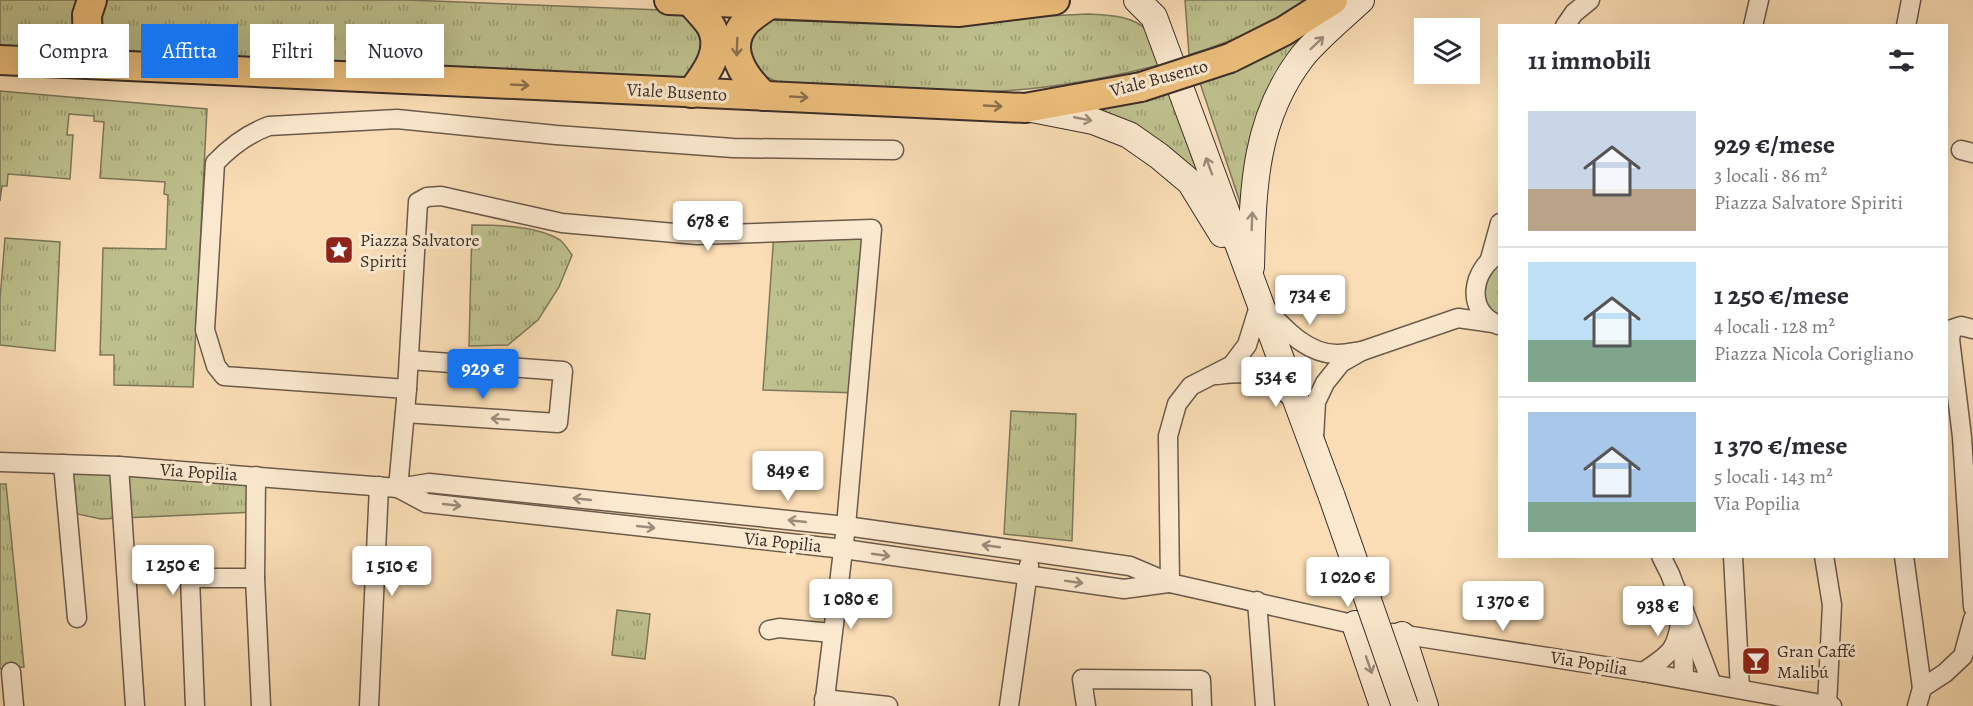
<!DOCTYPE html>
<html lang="it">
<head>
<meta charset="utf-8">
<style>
	:root { --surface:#fff; --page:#f7f7f7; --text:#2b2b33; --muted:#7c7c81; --line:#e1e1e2; --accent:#1a73e8 }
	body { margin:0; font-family:Alegreya,serif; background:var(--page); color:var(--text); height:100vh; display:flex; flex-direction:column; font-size:22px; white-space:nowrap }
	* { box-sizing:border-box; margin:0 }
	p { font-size:20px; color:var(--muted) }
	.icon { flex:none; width:33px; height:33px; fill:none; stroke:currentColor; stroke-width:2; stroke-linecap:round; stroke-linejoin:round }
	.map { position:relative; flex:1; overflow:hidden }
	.side { position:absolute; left:1498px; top:24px; width:450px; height:534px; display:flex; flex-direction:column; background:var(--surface); border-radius:0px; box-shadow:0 6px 24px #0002 }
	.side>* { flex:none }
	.top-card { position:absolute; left:18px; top:24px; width:570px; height:54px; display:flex; gap:12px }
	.fabs { position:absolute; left:1414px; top:18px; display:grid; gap:12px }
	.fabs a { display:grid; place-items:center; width:66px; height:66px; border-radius:0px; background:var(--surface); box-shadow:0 6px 24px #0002; font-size:30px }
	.price { position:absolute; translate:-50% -51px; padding:0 14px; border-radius:6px; background:#fff; color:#222; font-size:20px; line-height:39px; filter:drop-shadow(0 2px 3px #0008) }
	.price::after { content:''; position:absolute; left:50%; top:36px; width:18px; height:14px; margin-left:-9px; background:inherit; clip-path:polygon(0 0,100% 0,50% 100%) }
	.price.on { background:var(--accent); color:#fff }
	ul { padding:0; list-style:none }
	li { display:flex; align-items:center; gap:18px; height:150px; padding:0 30px }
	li+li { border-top:2px solid var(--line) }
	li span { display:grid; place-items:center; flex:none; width:168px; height:120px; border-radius:0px; color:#555 }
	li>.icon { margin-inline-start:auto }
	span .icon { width:72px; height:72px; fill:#fffc; stroke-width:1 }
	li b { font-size:26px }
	h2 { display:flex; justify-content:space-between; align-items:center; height:72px; padding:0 30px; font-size:26px }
	.tag { padding:0 21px; border-radius:0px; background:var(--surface); box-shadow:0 6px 24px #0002; font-size:21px; line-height:54px }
	.tag.on { background:var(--accent); color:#fff }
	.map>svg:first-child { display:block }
	.grass { fill:url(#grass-tufts); stroke:#7d785c; stroke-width:1.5 }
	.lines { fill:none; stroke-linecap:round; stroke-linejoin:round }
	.street-casing { stroke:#6c5a4c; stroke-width:21 }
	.secondary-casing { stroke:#3c2e29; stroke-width:28 }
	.primary-casing { stroke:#3c2e29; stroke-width:32 }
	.street { stroke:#fcead0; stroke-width:18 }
	.secondary { stroke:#fcead0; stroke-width:26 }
	.primary { stroke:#eebf7b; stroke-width:28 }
	.secondary-bridge-casing { stroke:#3c2e29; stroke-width:28; stroke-linecap:butt }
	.primary-bridge-casing { stroke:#3c2e29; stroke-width:32; stroke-linecap:butt }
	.secondary-bridge { stroke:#fcead0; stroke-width:26 }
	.primary-bridge { stroke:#eebf7b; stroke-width:28 }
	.oneway { stroke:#9c8c7c }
	.oneway2 { stroke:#8c6f4e }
	.labels { text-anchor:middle; stroke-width:6; stroke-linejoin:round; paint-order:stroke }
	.street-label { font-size:18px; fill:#3c2e29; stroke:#fcead0 }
	.poi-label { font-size:18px; fill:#3c2e29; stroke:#fcead0; text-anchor:start }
</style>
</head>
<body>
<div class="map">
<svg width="1973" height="706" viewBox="0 0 1973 706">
	<defs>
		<pattern id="grass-tufts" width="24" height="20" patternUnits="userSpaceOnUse" patternTransform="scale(1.5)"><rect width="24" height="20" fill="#bec18e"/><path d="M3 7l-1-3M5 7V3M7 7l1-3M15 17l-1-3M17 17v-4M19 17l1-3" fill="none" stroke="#9c9d74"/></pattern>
	</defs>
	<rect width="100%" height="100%" fill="#fbdeb6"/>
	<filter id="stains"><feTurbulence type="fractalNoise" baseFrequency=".00333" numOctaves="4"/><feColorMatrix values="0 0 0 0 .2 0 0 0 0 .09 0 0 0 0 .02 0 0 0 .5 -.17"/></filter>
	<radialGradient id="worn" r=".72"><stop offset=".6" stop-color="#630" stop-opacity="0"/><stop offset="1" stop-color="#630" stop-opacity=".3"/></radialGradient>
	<!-- grass -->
	<g class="grass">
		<path d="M0,0H78L79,49L0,45Z"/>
		<path d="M106,0H408L662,10L684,13L706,35L695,72L680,80L110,50C100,34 99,17 106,0Z"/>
		<path d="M1185,0H1317C1277,23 1233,41 1189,55Z"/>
		<path d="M1088,14C1108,15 1131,15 1147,30C1155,39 1161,53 1167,63C1113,77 1057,88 1001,91C928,95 854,87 781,83C762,76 755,72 749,52C748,48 748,42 750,38C754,30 765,25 772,20L898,23Z"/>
		<path d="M1305,34L1282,65L1245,217L1200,83Z"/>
		<path d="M1175,88L1214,200L1090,108Z"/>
		<path d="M0,91L207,109L193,387L114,385V355H100L103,248L166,249L168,195L164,194L165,182L100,178L104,122L94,121V116L69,114L67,135H73L70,179L8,174L7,186H2L0,201Z"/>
		<path d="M472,225C498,225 538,226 560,240C565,244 569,251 572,255L559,287L538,320L508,345L469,346Z"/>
		<path d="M872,229L858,393L763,390L774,232Z"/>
		<path d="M5,238L60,242L55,351L0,345V299Z"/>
		<path d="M1500,260V318L1492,312L1486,304L1483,294L1485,274Z"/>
		<path d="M1011,411L1076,414L1072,541L1004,534Z"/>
		<path d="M63,464L256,476L255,512L101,519L68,512Z"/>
		<path d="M0,484H6L24,667L0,669Z"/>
		<path d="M617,610L650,614L645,659L612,655Z"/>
	</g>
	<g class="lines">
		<!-- street casing -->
		<g class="street-casing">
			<g id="street">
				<path d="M1565,26L1574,13L1590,0"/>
				<path d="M1753,26L1759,0"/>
				<path d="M1906,26L1911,0"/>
				<path d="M1961,150L1973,153"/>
				<path d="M1490,259L1500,223"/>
				<path d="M1498,325C1464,310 1472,269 1500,253"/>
				<path d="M1973,329L1961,326L1952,329L1950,339L1962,437L1973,607"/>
				<path d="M1217,375C1255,369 1267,378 1295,400"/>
				<path d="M407,389L224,376L216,366L205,330L215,163C231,146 247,134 269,126L397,119L556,135L733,148L894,150"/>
				<path d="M405,413L558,423L563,371L409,360"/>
				<path d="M1314,438L1316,402L1325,383L1341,363L1362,351L1458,318L1493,323"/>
				<path d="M0,462L119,466L398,488L429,483L846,526L1130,566L1170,583L1366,627"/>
				<path d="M63,464L77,618"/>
				<path d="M119,466L135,706"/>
				<path d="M256,476L255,578L261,706"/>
				<path d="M398,488L407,389L418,202L427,197L441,196L562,223L697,235L872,229L846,526L824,706"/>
				<path d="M398,488L426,503L844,549L1124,589L1168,583"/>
				<path d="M1661,556L1670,574L1712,684"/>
				<path d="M1733,556L1740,689"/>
				<path d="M1824,556L1832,605L1827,705"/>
				<path d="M1904,556L1922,688"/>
				<path d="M1170,583L1168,436L1177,404L1191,386L1232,365L1247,345L1260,303C1281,324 1305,355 1338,354C1346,354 1355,352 1362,351"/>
				<path d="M1257,601L1265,706"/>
				<path d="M769,630L779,628L832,633"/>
				<path d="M1683,630L1684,679"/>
				<path d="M1393,633L1643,672L1832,706"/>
				<path d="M11,672L14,706"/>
				<path d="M1643,672C1677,650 1675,649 1683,610"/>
				<path d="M824,699L888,706"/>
				<path d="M195,706L190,578H255"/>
				<path d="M369,706L379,486"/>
				<path d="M1009,706L1029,565"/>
				<path d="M1086,706L1082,679L1201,680L1202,706"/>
				<path d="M1917,706L1922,688L1945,673L1963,656L1973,619"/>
			</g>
		</g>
		<!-- secondary casing -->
		<g class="secondary-casing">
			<g id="secondary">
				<path d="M1137,0L1154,17L1332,497"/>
				<path d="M1032,109L1093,121L1129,135L1159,156L1190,182L1222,234"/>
				<path d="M1251,267C1253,192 1253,121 1302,57C1316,39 1344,16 1361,0"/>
				<path d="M1355,624L1383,706"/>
				<path d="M1402,635L1425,706"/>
			</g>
		</g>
		<!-- primary casing -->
		<g class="primary-casing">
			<g id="primary">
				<path d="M92,0L87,15L88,43L108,65"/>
				<path d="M669,0L958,12L1055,0"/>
				<path d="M690,1C696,8 703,15 709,23C726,48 706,74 691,93"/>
				<path d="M1230,58L1284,31L1333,0"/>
				<path d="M0,60L1025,108L1141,87"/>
				<path d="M764,96C744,77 722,47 747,21C753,15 763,9 770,4"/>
			</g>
		</g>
		<!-- street -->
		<use href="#street" class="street"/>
		<!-- secondary -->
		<use href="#secondary" class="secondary"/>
		<!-- primary -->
		<use href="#primary" class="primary"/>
		<!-- secondary-bridge casing -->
		<g class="secondary-bridge-casing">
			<path id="secondary-bridge" d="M1332,497L1405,706"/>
		</g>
		<!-- primary-bridge casing -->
		<g class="primary-bridge-casing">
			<path id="primary-bridge" d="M1141,87L1230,58"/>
		</g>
		<!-- secondary-bridge -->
		<use href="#secondary-bridge" class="secondary-bridge"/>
		<!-- primary-bridge -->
		<use href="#primary-bridge" class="primary-bridge"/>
	</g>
	<!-- one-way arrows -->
	<defs><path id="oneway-shaft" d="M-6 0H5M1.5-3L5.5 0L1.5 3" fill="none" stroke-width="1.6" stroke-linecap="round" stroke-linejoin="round" transform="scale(1.5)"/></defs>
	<g class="oneway">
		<use href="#oneway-shaft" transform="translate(1317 43) rotate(-44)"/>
		<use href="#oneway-shaft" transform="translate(1083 119) rotate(11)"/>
		<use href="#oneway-shaft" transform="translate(1209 166) rotate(-110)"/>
		<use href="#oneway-shaft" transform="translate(1252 221) rotate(-88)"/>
		<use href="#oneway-shaft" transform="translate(500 419) rotate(-176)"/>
		<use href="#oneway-shaft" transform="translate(582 499) rotate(-174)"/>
		<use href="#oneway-shaft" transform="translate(452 505) rotate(6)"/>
		<use href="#oneway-shaft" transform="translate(797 521) rotate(-174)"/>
		<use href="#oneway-shaft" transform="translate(646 527) rotate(6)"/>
		<use href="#oneway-shaft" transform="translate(991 546) rotate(-172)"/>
		<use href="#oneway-shaft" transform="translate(881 555) rotate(8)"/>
		<use href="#oneway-shaft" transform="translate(1074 582) rotate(8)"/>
		<use href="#oneway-shaft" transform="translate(1369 665) rotate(71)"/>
	</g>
	<g class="oneway2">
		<use href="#oneway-shaft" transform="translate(737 47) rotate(92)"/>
		<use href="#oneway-shaft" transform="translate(520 85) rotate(3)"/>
		<use href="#oneway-shaft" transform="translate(799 97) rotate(3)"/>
		<use href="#oneway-shaft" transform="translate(993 106) rotate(3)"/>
	</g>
	<!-- icons -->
	<defs>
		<g id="sight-square" transform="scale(1.5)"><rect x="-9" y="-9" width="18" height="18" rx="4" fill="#8f2418" stroke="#fcead0"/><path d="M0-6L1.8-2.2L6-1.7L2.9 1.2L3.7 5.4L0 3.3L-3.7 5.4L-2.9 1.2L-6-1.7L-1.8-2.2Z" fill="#fff"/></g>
		<g id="bar-square" transform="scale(1.5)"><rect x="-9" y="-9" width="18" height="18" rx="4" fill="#8f2418" stroke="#fcead0"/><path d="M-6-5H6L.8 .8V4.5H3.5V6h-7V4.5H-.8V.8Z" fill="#fff"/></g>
	</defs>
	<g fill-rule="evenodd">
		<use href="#sight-square" x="339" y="250"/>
		<use href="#bar-square" x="1756" y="661"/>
	</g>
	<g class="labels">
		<!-- street labels -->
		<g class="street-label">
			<text transform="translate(1159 78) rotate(-15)" y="6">Viale Busento</text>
			<text transform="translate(677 92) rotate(3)" y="6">Viale Busento</text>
			<text transform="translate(199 472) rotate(4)" y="6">Via Popilia</text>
			<text transform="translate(783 542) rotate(6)" y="6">Via Popilia</text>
			<text transform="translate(1589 663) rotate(9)" y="6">Via Popilia</text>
		</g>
		<!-- poi labels -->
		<g class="poi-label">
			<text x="360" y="246">Piazza Salvatore<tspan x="360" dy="21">Spiriti</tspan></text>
			<text x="1777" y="657">Gran Caffé<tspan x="1777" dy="21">Malibú</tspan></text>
		</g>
	</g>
	<rect width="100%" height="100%" filter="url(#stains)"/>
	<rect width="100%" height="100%" fill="url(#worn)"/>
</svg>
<div class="fabs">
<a><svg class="icon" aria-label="layers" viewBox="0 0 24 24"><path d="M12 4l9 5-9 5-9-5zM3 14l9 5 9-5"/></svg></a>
</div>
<b class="price" style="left:708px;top:252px">678 €</b>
<b class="price" style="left:1310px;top:326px">734 €</b>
<b class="price on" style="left:483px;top:400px">929 €</b>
<b class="price" style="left:1276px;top:408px">534 €</b>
<b class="price" style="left:788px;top:502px">849 €</b>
<b class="price" style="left:173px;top:596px">1 250 €</b>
<b class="price" style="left:392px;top:597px">1 510 €</b>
<b class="price" style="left:1348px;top:608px">1 020 €</b>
<b class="price" style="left:851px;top:630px">1 080 €</b>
<b class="price" style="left:1503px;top:632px">1 370 €</b>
<b class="price" style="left:1658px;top:637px">938 €</b>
<div class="top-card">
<a class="tag">Compra</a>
<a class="tag on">Affitta</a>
<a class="tag">Filtri</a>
<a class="tag">Nuovo</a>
</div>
<section class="side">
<h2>11 immobili<svg class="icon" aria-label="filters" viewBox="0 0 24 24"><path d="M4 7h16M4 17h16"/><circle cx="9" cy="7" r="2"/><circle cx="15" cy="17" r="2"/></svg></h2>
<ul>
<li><span style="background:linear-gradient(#c9d6e8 65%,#b9a48a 0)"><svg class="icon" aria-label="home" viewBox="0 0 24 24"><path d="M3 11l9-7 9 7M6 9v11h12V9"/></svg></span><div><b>929 €/mese</b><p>3 locali · 86 m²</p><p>Piazza Salvatore Spiriti</p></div></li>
<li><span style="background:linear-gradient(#bfe0f5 65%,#7fa58c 0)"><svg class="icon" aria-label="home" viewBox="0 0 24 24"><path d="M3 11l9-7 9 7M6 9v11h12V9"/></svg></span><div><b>1 250 €/mese</b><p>4 locali · 128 m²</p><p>Piazza Nicola Corigliano</p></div></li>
<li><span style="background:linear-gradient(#a9c7e8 75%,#7fa58c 0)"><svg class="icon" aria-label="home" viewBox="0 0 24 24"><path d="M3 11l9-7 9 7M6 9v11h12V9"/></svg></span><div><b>1 370 €/mese</b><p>5 locali · 143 m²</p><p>Via Popilia</p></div></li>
</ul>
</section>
</div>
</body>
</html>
